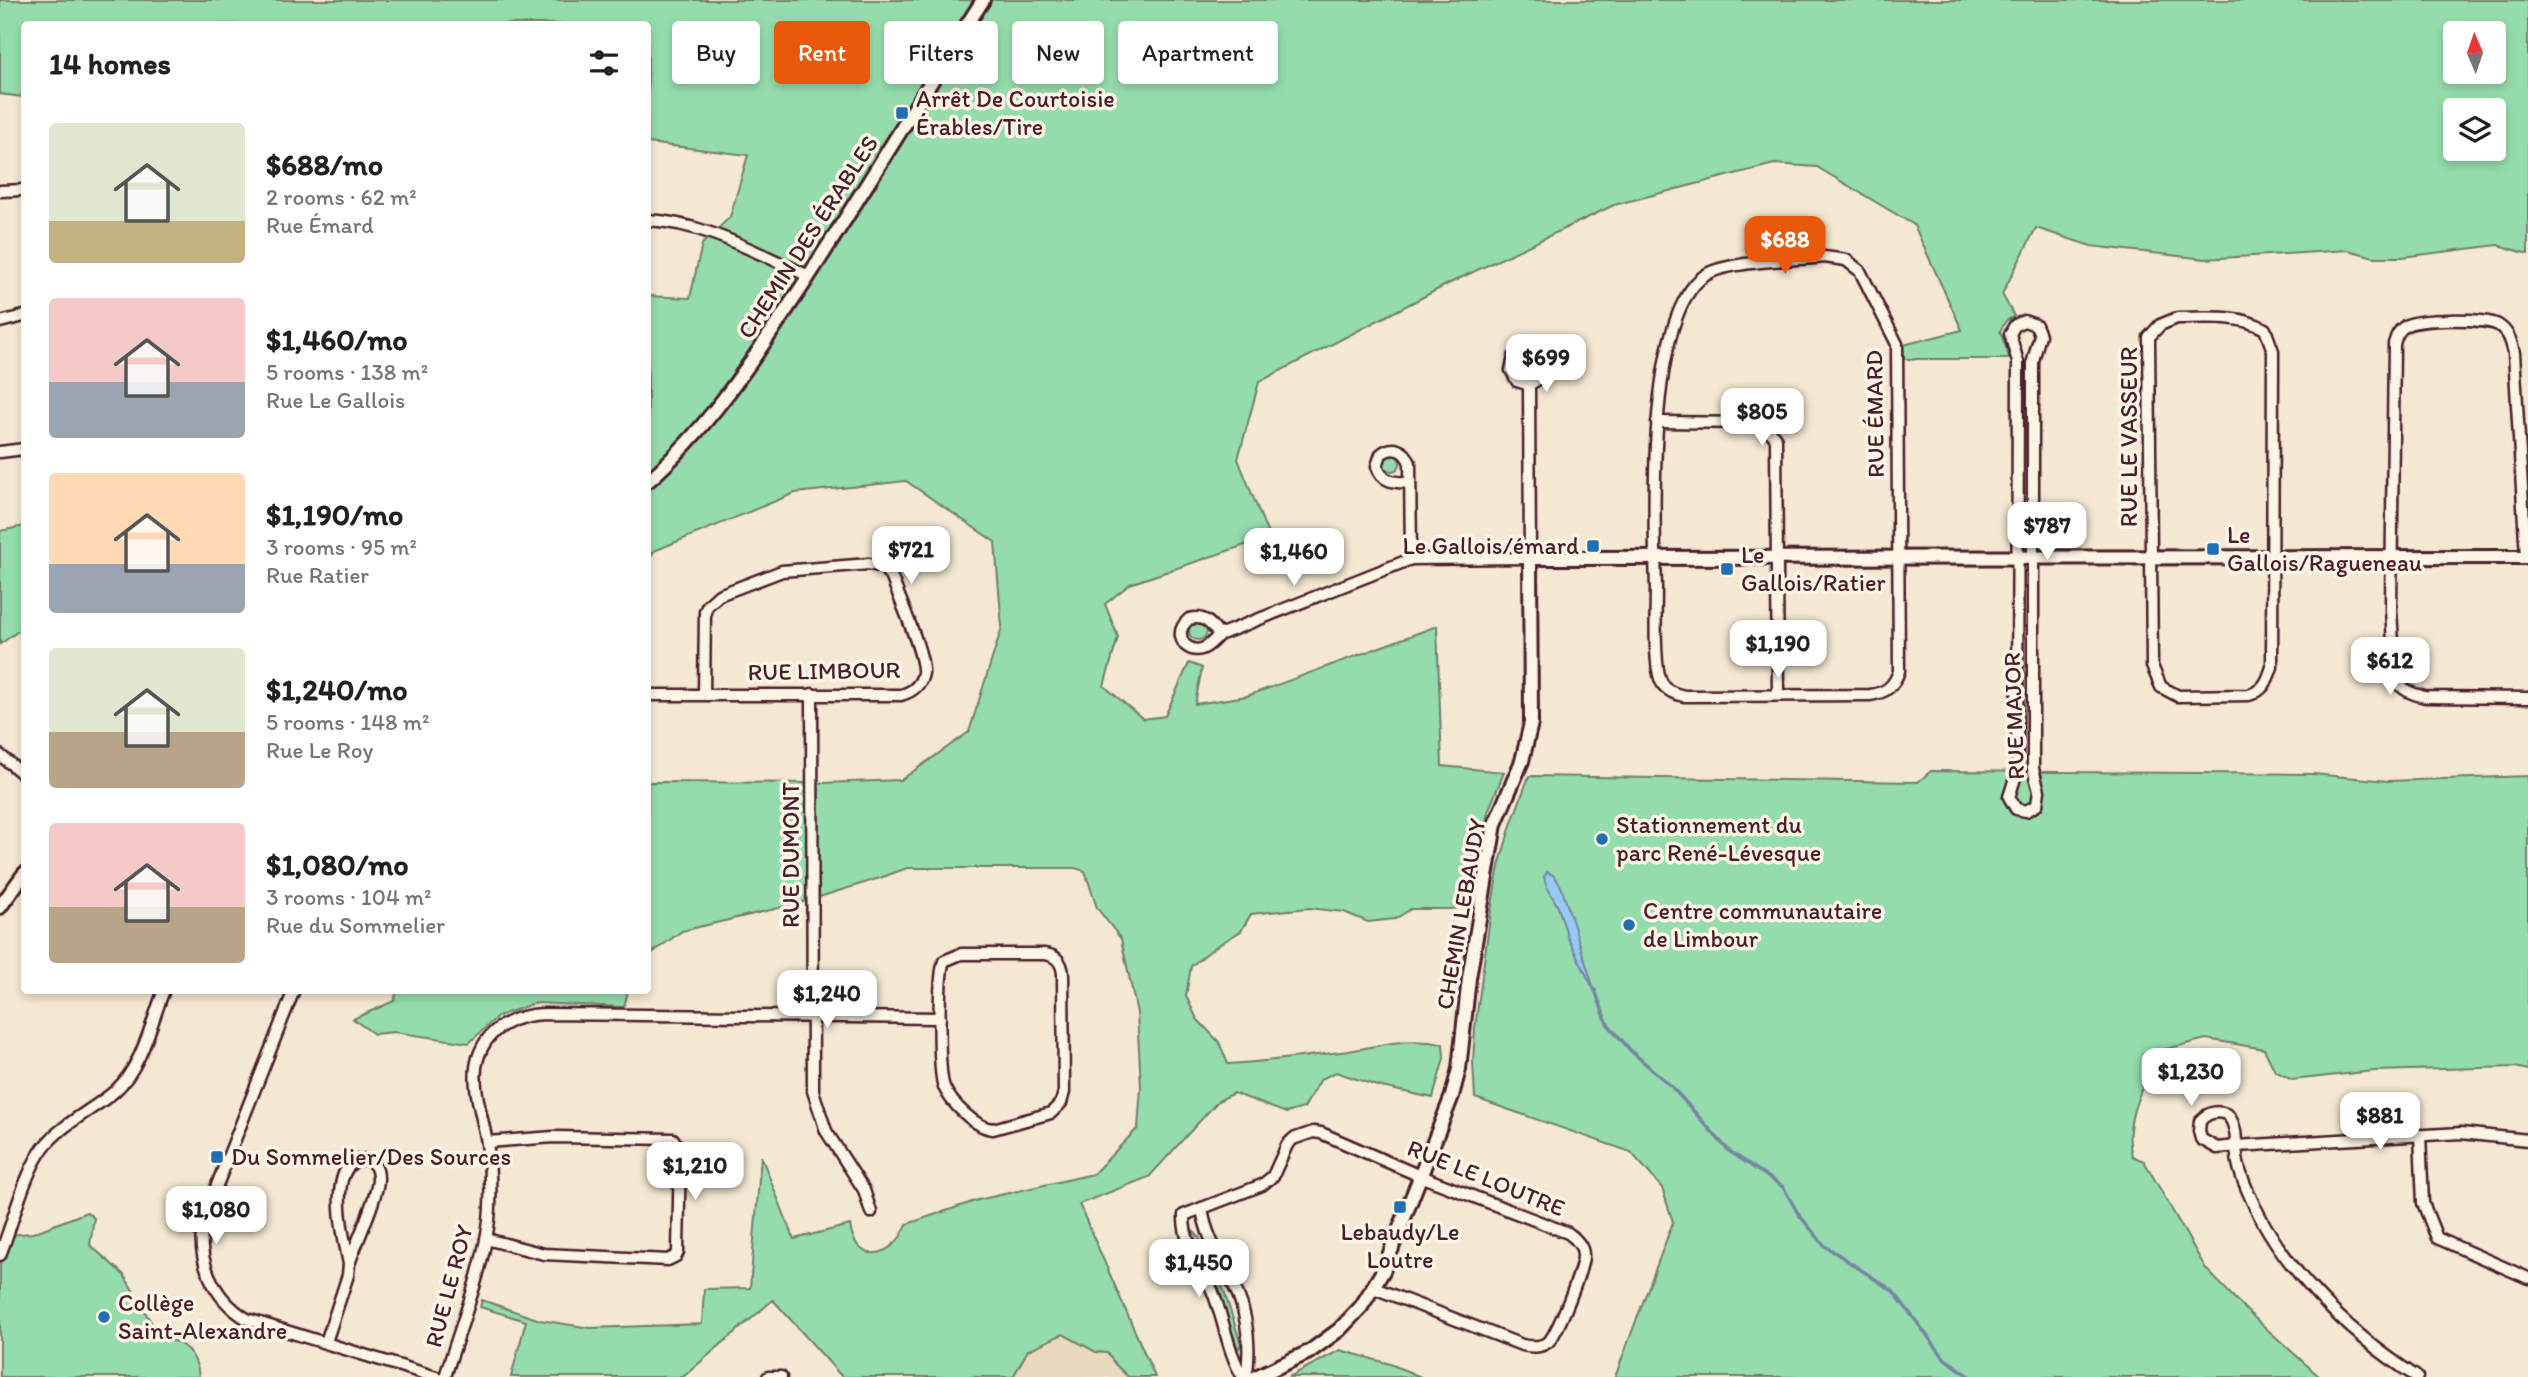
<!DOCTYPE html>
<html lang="en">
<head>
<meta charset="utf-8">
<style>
	:root { --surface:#fff; --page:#f2f2f2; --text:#202124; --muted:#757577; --accent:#ea580c }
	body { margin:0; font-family:Itim,sans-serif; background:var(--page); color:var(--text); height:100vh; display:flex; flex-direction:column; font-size:26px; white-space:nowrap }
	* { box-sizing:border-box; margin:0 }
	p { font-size:23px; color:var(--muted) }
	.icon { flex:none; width:38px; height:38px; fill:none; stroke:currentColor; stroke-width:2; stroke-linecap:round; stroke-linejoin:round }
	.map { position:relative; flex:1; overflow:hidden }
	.details { position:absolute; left:21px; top:21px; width:630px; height:973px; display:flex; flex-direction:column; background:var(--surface); border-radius:7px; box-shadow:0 4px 10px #0003 }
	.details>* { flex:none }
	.top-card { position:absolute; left:672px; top:21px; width:665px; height:63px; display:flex; gap:14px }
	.needle { width:46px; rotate:358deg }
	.buttons { position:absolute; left:2443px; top:21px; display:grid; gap:14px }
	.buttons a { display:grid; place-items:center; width:63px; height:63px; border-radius:7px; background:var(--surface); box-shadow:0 4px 10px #0003; font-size:35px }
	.price { position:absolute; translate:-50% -60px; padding:0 16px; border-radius:14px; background:#fff; color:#222; font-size:23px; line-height:46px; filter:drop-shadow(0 2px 4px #0008) }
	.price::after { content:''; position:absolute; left:50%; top:42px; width:21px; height:16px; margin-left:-10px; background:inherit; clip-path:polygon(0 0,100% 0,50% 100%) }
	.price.on { background:var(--accent); color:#fff }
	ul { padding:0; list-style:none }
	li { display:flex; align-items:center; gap:21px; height:175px; padding:0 28px }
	li span { display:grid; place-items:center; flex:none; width:196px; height:140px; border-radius:7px; color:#555 }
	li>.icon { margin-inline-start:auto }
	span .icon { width:84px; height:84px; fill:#fffc; stroke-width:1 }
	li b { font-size:30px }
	h2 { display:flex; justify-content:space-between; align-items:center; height:84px; padding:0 28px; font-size:30px }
	.pill { padding:0 24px; border-radius:7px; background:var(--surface); box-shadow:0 4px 10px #0003; font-size:24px; line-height:63px }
	.pill.on { background:var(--accent); color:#fff }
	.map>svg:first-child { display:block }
	.built { fill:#ead9bc }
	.green { fill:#94dcac; stroke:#6f7e6c; stroke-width:2; fill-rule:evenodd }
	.water { fill:#96c9f3; stroke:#7885a3; stroke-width:2 }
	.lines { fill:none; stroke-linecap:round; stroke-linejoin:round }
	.stream { stroke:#7885a3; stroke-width:3.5 }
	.minor-casing { stroke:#4a1f2b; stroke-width:15 }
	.tertiary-casing { stroke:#4a1f2b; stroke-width:18 }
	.minor { stroke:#fcf5e5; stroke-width:10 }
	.tertiary { stroke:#fcf5e5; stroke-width:12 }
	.poi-dot { fill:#1f6fb2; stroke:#fcf5e5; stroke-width:2.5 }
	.labels { text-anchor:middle; stroke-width:7; stroke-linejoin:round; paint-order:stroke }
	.poi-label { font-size:24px; fill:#4a1f2b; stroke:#fcf5e5; text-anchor:start }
	.street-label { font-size:24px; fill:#4a1f2b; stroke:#fcf5e5 }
</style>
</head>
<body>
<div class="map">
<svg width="2528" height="1377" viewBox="0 0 2528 1377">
	<rect width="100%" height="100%" fill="#f4e8d2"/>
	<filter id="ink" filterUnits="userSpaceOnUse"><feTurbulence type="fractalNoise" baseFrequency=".0143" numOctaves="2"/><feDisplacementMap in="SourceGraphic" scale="14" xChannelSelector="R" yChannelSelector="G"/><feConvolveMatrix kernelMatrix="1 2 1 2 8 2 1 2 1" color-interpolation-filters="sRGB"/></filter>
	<g filter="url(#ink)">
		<!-- built -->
		<path class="built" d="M1063,1334L1096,1352H1107L1115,1364L1128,1377H1013L1028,1350Z"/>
		<!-- green -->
		<g class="green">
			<path d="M0,0H2528V254L2498,245L2402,257H2374L2348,250L2205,259L2091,246L2036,228L2002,294L2014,316L2006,321L2000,331L2010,359H1904L1903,345L1962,330L1914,225L1817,167L1774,164L1614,205L1452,282L1259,382L1238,459L1269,537L1130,584L1105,604L1118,637L1104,686L1143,719L1165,716L1189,663L1202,668L1195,704L1247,696L1437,626L1442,766L1504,772L1488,812L1470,906L1451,909H1411L1395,919L1368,922L1344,912L1309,908L1251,914L1241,931L1215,947L1191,966L1186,996L1197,1019L1219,1042L1228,1064C1266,1062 1303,1057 1341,1052C1380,1047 1402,1036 1443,1044L1444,1058L1433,1098L1377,1086L1336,1072L1321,1079L1304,1108L1286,1113L1234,1093L1218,1101L1149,1177L1079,1204L1155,1377H1128L1115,1364L1107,1353L1096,1352L1063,1334L1028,1350L1013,1377H842L773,1300L683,1377H511L526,1321L480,1307L482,1300L540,1320L590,1328L702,1324L704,1289L750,1288L761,1156L794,1239L850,1225C856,1267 894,1258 907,1224L978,1200L1093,1174L1138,1128L1141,1087L1137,1013L1121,939L1097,908L1085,871L1075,868H907L880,878L800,903L682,931L648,956V782L823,783L901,780L969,732L1002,627L995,542L906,481L795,493L654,551L648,563V296L690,298L702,244L730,217L748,155L648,143V24H24V97L0,94ZM2455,33H2494V72H2455ZM2455,110H2494V149H2455Z"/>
			<circle cx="1527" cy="368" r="9"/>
			<circle cx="1392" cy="463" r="8"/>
			<path d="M24,526V627L0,644V531Z"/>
			<circle cx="1198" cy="631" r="9"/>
			<path d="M1931,771L2313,774L2388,781L2528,776V1070L2515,1067L2374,1071L2292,1080L2275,1071L2264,1049L2206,1039L2158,1051C2145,1083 2122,1121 2132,1156L2144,1161L2206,1269L2247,1311L2320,1377H1615L1673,1222L1662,1188L1631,1152L1475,1098L1473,1062L1475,1028L1491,910L1499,866L1511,825L1529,776L1918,782Z"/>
			<path d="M397,991V990L628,991L624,1007L535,1003L498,1016L469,1043L394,1032L374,1034L353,1019L394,1001Z"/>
			<path d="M87,1212L94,1218L90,1245L124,1275L160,1338C183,1340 197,1354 199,1377H0V1255L8,1235L33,1233Z"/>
			<path d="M1194,1232L1199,1237L1224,1291L1241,1344L1239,1348L1237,1346L1220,1296L1193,1234Z"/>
			<path d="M1340,1350L1390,1364L1421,1377H1289Z"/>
		</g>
		<!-- water -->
		<path class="water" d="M1547,872L1553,875L1561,886L1595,992L1568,938L1558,907L1546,885L1544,877Z"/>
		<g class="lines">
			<!-- stream -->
			<path class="stream" d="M1595,990L1607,1023L1631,1051L1672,1087L1729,1151L1783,1187L1799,1215L1825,1246L1893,1291L1945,1359L1971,1377"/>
			<!-- minor casing -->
			<g class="minor-casing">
				<g id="minor">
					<path d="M0,191L24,190"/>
					<path d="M648,220C706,223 756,253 809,276"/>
					<path d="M1824,257L1846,260L1860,271L1897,344L1899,671C1894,686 1886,693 1870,695L1684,696C1675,694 1666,691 1662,683C1653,669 1656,607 1656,588C1654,523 1645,306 1709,273C1733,261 1796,260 1824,257Z"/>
					<path d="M2177,318C2207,318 2239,314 2265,329L2273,351L2272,667C2267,682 2264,690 2249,695L2178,696L2161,687L2152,666L2149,337L2160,325Z"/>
					<path d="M2024,321L2036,325L2040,335L2033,361V769L2039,791L2037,805L2026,811L2016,809L2009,797L2017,772L2018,362L2010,334L2015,325Z"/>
					<path d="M0,322L24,316"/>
					<path d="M1657,422L1756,423L1768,428L1776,439L1778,695"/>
					<path d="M0,452L24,449"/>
					<path d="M1410,483C1395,482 1382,483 1377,466L1381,454C1392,445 1405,449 1410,463L1411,559"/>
					<path d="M2526,557L2514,353C2511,341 2509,332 2498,325C2484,318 2418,318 2405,326C2398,331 2396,336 2394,344L2391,609L2395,679C2402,690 2412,694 2425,697L2528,698"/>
					<path d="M1219,635C1209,646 1199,656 1185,645C1178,635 1180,627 1189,619C1205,615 1211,624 1219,635L1411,559L1530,558L1529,385L1540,378C1547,362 1538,352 1521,353L1514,357L1511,370L1517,381L1529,385"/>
					<path d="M812,694L813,1091L826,1131L864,1190L871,1212"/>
					<path d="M648,695H901C912,692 921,685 923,673C925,655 899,598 892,578L883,567L869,564L782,571L719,595L708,605L705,611L704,694"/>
					<path d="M0,755L24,775"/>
					<path d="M961,954H1044C1056,955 1062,962 1063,974L1064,1092L1061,1103L1051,1113L993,1129C976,1128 951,1103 944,1087C938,1072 938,976 944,961Z"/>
					<path d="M294,990L204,1218C195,1257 212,1298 247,1319L436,1377"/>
					<path d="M2420,1135L2423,1203L2437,1238L2528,1278"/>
					<path d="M1202,1208C1206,1240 1226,1266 1238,1295C1248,1319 1251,1352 1246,1377"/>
					<path d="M486,1239L544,1254L668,1260L676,1256L678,1252L680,1150L673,1139L554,1137L487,1142"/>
					<path d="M0,1255C13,1223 24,1173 44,1147C63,1123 93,1110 115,1091C142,1067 151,1023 164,990"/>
					<path d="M326,1342L348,1275L349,1264C355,1246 379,1194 378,1178C378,1154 352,1154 344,1174C334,1197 344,1239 349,1264"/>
					<path d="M445,1377C460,1327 488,1258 490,1207C491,1185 490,1164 487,1143C483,1117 470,1084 478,1058C487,1028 514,1015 544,1014L940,1018"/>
					<path d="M768,1377H781"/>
					<path d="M1243,1377C1227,1351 1224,1318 1212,1290C1201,1265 1183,1243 1184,1215L1262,1185L1273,1176L1287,1145L1293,1139L1313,1132L1321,1133L1420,1176L1568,1233C1575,1238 1583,1245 1583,1255C1584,1266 1557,1336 1548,1342C1540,1348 1531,1347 1522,1345L1374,1288"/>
					<path d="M2417,1377C2347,1332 2278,1266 2246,1187C2242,1178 2238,1167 2237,1156C2235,1141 2238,1128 2228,1115C2218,1110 2208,1112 2200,1121L2199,1131L2201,1139L2217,1148L2236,1146L2461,1133L2528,1140"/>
				</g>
			</g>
			<!-- tertiary casing -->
			<g class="tertiary-casing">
				<g id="tertiary">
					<path d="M648,481C709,428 754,358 799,291C862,195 921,96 983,0"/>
					<path d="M0,907L24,874"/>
					<path d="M1256,1377L1309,1352L1339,1330L1361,1307L1383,1271L1452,1096L1459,1069L1469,978L1495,824L1522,761L1531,723L1530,558L2528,557"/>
				</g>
			</g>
			<!-- minor -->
			<use href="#minor" class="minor"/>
			<!-- tertiary -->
			<use href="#tertiary" class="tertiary"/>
		</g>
	</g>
	<!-- markers -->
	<g class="poi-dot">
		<rect x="895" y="106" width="14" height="14" rx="3.5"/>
		<rect x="1586" y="539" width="14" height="14" rx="3.5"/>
		<rect x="2206" y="542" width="14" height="14" rx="3.5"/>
		<rect x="1720" y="562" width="14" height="14" rx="3.5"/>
		<circle cx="1602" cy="839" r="7"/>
		<circle cx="1629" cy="925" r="7"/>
		<rect x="210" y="1150" width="14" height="14" rx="3.5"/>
		<rect x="1393" y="1200" width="14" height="14" rx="3.5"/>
		<circle cx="104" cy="1317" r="7"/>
	</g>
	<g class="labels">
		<!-- poi labels -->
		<g class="poi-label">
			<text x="916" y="107">Arrêt De Courtoisie<tspan x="916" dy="28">Érables/Tire</tspan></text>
			<text x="2227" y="543">Le<tspan x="2227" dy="28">Gallois/Ragueneau</tspan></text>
			<text x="1579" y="554" text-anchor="end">Le Gallois/émard</text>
			<text x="1741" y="563">Le<tspan x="1741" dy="28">Gallois/Ratier</tspan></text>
			<text x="1616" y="833">Stationnement du<tspan x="1616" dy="28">parc René-Lévesque</tspan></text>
			<text x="1643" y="919">Centre communautaire<tspan x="1643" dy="28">de Limbour</tspan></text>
			<text x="231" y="1165">Du Sommelier/Des Sources</text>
			<text x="1400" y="1240" text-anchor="middle">Lebaudy/Le<tspan x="1400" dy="28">Loutre</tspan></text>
			<text x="118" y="1311">Collège<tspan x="118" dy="28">Saint-Alexandre</tspan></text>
		</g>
		<!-- street labels -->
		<g class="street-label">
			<text transform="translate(808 237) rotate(-57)" y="8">CHEMIN DES ÉRABLES</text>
			<text transform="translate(1875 414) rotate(-91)" y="8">RUE ÉMARD</text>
			<text transform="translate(2129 437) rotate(-90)" y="8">RUE LE VASSEUR</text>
			<text transform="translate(824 671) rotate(-1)" y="8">RUE LIMBOUR</text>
			<text transform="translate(2014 716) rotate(-92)" y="8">RUE MAJOR</text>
			<text transform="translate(791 855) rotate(-90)" y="8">RUE DUMONT</text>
			<text transform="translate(1461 914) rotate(-80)" y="8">CHEMIN LEBAUDY</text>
			<text transform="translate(1486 1178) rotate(22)" y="8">RUE LE LOUTRE</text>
			<text transform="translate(449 1286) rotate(-75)" y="8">RUE LE ROY</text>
		</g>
	</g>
</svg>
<div class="buttons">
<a><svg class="needle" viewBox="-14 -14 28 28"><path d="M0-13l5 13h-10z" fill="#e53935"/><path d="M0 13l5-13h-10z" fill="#757577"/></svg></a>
<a><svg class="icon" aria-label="layers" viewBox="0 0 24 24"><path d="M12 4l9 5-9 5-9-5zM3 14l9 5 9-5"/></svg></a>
</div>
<b class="price on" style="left:1785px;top:276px">$688</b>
<b class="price" style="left:1546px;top:394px">$699</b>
<b class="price" style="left:1762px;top:448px">$805</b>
<b class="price" style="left:2047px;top:562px">$787</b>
<b class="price" style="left:911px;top:586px">$721</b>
<b class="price" style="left:1294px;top:588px">$1,460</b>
<b class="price" style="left:1778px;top:680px">$1,190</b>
<b class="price" style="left:2390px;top:697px">$612</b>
<b class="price" style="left:827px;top:1030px">$1,240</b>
<b class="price" style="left:2191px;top:1108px">$1,230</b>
<b class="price" style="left:2380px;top:1152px">$881</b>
<b class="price" style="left:695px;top:1202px">$1,210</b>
<b class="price" style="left:216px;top:1246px">$1,080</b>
<b class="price" style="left:1199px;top:1299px">$1,450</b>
<div class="top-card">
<a class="pill">Buy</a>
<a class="pill on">Rent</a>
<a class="pill">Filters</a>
<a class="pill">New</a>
<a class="pill">Apartment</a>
</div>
<section class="details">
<h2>14 homes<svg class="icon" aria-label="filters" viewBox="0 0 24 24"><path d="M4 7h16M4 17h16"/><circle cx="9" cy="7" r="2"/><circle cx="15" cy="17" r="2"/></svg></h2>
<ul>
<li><span style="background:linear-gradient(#dfe7d0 70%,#c2b280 0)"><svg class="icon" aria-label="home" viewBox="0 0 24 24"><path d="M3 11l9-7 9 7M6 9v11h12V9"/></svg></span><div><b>$688/mo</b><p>2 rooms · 62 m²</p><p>Rue Émard</p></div></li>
<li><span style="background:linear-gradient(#f6c9c9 60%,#9aa5b1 0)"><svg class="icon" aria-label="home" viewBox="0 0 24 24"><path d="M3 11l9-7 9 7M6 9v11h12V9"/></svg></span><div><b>$1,460/mo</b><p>5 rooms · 138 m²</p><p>Rue Le Gallois</p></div></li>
<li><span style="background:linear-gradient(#ffd9b3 65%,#9aa5b1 0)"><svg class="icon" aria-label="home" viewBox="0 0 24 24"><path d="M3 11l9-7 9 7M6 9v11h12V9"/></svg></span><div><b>$1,190/mo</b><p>3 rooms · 95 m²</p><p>Rue Ratier</p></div></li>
<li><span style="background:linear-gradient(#dfe7d0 60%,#b9a48a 0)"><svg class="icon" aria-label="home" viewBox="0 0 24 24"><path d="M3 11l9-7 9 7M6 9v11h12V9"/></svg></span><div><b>$1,240/mo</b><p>5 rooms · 148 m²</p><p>Rue Le Roy</p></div></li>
<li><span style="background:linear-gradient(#f6c9c9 60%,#b9a48a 0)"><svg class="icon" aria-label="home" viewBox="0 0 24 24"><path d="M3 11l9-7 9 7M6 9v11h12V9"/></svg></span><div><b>$1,080/mo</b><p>3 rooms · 104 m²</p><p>Rue du Sommelier</p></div></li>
</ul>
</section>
</div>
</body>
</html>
